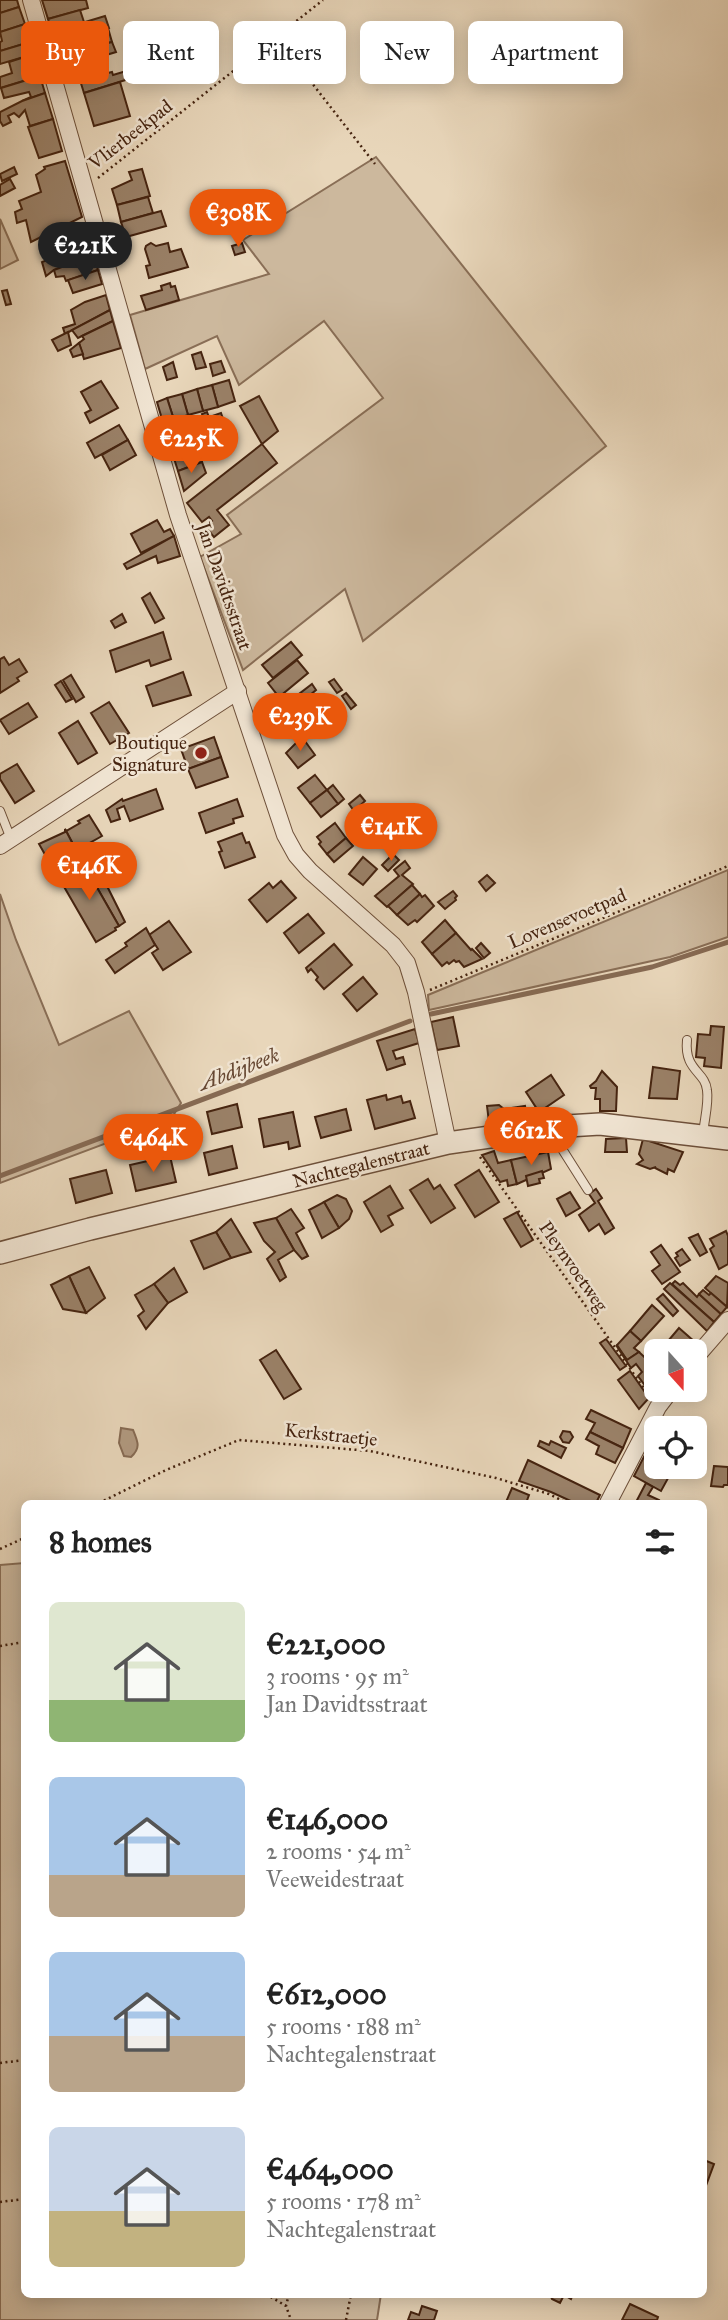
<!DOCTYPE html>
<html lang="en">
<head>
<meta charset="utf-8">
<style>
	:root { --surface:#fff; --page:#f6f6f6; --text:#222; --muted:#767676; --accent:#ea580c }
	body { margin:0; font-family:"IM FELL Great Primer",serif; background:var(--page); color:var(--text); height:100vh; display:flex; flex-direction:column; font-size:26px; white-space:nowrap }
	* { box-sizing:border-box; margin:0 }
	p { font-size:23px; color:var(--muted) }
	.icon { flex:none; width:38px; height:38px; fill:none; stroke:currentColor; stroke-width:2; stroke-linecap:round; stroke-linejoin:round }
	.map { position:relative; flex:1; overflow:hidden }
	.sheet { position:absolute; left:21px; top:1500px; width:686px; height:798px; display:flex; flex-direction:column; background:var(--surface); border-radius:10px; box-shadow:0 4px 18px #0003 }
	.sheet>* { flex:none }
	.guide { position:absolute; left:21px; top:21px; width:686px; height:63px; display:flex; gap:14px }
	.needle { width:46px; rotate:159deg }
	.buttons { position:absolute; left:644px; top:1339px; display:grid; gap:14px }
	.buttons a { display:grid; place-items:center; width:63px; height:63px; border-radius:10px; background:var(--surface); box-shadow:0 4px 18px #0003; font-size:35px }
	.price { position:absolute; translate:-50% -60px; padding:0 16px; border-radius:24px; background:var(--accent); color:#fff; font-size:23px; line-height:46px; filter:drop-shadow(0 2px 4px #0008) }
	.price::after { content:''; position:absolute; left:50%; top:42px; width:21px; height:16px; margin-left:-10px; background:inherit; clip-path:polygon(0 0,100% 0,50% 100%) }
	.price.on { background:#222; color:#fff }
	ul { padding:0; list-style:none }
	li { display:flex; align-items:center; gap:21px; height:175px; padding:0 28px }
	li span { display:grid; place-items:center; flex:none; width:196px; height:140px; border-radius:10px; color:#555 }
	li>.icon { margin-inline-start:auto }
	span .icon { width:84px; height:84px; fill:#fffc; stroke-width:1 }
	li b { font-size:30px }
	h2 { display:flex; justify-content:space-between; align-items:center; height:84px; padding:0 28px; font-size:30px }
	.pill { padding:0 24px; border-radius:10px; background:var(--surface); box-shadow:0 4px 18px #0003; font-size:24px; line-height:63px }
	.pill.on { background:var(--accent); color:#fff }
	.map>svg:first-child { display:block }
	.green { fill:#ccb89d; stroke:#896e56; stroke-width:2 }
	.water { fill:#b19980; stroke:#866a53; stroke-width:2 }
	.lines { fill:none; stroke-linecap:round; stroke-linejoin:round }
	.stream { stroke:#866a53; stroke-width:5 }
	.building { fill:#9a8168; stroke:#462410; stroke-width:2 }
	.service-casing { stroke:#6e503a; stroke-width:10 }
	.minor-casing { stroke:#6e503a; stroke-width:18 }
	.tertiary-casing { stroke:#6e503a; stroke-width:24 }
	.path { stroke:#462410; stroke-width:2.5; stroke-dasharray:2 3.5; stroke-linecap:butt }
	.service { stroke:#f0e4d2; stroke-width:8 }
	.minor { stroke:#f0e4d2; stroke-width:16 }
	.tertiary { stroke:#f0e4d2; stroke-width:21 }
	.poi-dot { fill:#8f2418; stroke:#f0e4d2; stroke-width:2.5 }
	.labels { text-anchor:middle; stroke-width:5; stroke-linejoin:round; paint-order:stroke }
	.street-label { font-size:19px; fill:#462410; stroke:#f0e4d2 }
	.poi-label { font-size:19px; fill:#462410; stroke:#f0e4d2; text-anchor:end }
	.water-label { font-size:21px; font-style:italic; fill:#664732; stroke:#f0e4d2 }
</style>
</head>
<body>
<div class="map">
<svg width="728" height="2320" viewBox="0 0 728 2320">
	<rect width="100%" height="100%" fill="#e8d6ba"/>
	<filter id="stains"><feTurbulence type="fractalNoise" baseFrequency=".00286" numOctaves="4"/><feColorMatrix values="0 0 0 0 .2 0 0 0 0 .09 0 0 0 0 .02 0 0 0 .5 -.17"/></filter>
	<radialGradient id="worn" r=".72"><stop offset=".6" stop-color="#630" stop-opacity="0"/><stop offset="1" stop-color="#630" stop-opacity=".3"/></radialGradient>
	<!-- green -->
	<g class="green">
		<path d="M376,157L606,446L363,641L345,589L243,670L200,557L241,534L227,515L383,398L324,321L239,385L217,336L145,369L130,315L269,274L243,240Z"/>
		<path d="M0,219L18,260L0,269Z"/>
		<path d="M728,870V937L670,957L429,1010L428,995Z"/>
		<path d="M0,894L16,940L59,1045L129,1011L181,1103L171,1119L0,1183Z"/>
		<path d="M24,1563V2294H381L377,2320H0V1565Z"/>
	</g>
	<!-- water -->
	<path class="water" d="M121,1428L133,1430C138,1442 141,1448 131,1457L124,1456L119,1443Z"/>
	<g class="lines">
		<!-- stream -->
		<g class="stream">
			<path d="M431,1014L652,967L728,942"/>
			<path d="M0,1176L410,1021"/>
		</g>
	</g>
	<!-- building -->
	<g class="building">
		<path d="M0,0H17L19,7L0,13Z"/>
		<path d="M42,0H86L88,8L48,19Z"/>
		<path d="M19,7L25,24L0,32V13Z"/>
		<path d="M80,10L84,22L52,32L48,19Z"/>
		<path d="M105,16L109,28L55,44L52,32Z"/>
		<path d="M25,24L30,42L0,51V42L2,41L0,32Z"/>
		<path d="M108,28L112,42L98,46L95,32Z"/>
		<path d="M30,42L34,54L0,64V51Z"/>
		<path d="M112,42L116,52L63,68L59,56Z"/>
		<path d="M34,54L40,76L0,88V77L12,73L9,62Z"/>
		<path d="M99,57L104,74L112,72L113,75L133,69L135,77L84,93L79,77L67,81L63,68Z"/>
		<path d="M40,76L45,93L22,101L31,97L29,92L4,98L1,88Z"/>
		<path d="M120,82L130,116L94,126L84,93Z"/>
		<path d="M45,93L53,119L30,126L25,110L19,117L14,113L8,116L11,122L3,126L0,121V112L22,101Z"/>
		<path d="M53,119L62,151L39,158L28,127Z"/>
		<path d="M65,161L82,217L31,242L26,220L17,223L15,212L22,209L19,201L41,192L36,175L45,169L44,167Z"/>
		<path d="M14,167L17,174L2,181L0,174Z"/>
		<path d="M142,169L150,196L117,205L112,189L132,180L129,172Z"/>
		<path d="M10,179L15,188L0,196V185Z"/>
		<path d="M148,197L153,213L121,222L117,205Z"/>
		<path d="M211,207L213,216L200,220L197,211Z"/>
		<path d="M161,211L166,226L126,237L121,222Z"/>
		<path d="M89,241L93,255L65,264V266L54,270L46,276L42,262L50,259L51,262L70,255L67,248Z"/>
		<path d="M151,243L156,246L168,243L170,252L181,249L188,267L149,278L146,266L150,265L145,249L146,246Z"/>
		<path d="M242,243L245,252L235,255L232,246Z"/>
		<path d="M93,255L98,270L66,281L64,276L56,277L54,270Z"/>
		<path d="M98,270L102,284L73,293L68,280Z"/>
		<path d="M170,283L171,287L175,286L179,300L146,310L141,296L162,290L161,286Z"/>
		<path d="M7,290L11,304L6,305L2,291Z"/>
		<path d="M106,295L110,310L65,334L63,328L75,324L71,310L85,302Z"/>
		<path d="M110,310L113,321L78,338L72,330Z"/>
		<path d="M113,321L121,348L84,359L79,343L84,339L82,336Z"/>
		<path d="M68,332L71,345L58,351L52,340Z"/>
		<path d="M79,343L83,354L73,357L70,350Z"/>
		<path d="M201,352L206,367L196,369L192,355Z"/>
		<path d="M221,361L225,372L213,376L210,364Z"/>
		<path d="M173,362L177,377L167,380L163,367Z"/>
		<path d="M229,380L235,401L218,407L212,385Z"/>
		<path d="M101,381L118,408L90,423L85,413L91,410L81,392Z"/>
		<path d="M212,385L218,407L203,411L197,389Z"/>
		<path d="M197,389L203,411L188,415L182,394Z"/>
		<path d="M182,394L188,415L174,420L167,398Z"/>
		<path d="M259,396L278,431L262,444L240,406Z"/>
		<path d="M167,398L174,420L178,419L180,425L193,421L197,433L190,436L188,429L167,436L157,402Z"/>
		<path d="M207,412L213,428L208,430L202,414Z"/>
		<path d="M221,413L229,437L218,440L209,417Z"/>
		<path d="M119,425L128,440L95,458L87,443Z"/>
		<path d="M213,428L218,440L211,443L206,431Z"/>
		<path d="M188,429L190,436L194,434L198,447L172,452L167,436Z"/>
		<path d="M128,440L136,455L110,470L102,455Z"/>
		<path d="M218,440L221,451L214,455L210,443Z"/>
		<path d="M262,444L277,463L217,510L229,525L214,537L206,527L212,521L209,517L202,522L187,503Z"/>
		<path d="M198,447L202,462L178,471L172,452Z"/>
		<path d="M202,462L206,473L184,491L178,471Z"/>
		<path d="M157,520L164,532L170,529L174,536L141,553L131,534Z"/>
		<path d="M174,536L180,556L158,563L156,556L127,569L124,564Z"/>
		<path d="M150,593L164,618L155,623L142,598Z"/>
		<path d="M122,614L126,622L115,628L111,621Z"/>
		<path d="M163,632L171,659L151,666L149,660L116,672L110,651Z"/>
		<path d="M291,642L302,655L273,678L262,665Z"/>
		<path d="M4,657L9,665L19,659L27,672L17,678L19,681L0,693V659Z"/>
		<path d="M297,660L308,673L279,697L268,683Z"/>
		<path d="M183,672L191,695L153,706L146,686Z"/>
		<path d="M71,675L84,697L76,702L63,680Z"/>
		<path d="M334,679L342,690L337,693L329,682Z"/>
		<path d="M61,681L72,699L66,702L55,685Z"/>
		<path d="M312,684L316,690L304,700L299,694Z"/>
		<path d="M346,693L356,705L351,709L342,696Z"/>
		<path d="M109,702L129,733L110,744L91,713Z"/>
		<path d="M28,703L37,717L9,734L0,720Z"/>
		<path d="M303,706L308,721L302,725L294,711Z"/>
		<path d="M287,708L294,711L302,725L282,736L274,723L283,718V713Z"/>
		<path d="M78,721L97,753L78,764L59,733Z"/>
		<path d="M214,737L221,757L188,769L181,749Z"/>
		<path d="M302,737L315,755L298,768L286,753Z"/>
		<path d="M221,757L228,777L196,788L188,769Z"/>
		<path d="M17,764L34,791L15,803L0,779V774Z"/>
		<path d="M315,775L327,790L310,803L298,788Z"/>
		<path d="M333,785L344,799L338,804L327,790Z"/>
		<path d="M156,789L163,809L130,821L124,806L117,809L120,819L111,822L106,810L122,799L123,801Z"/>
		<path d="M327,790L338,804L321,817L310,803Z"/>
		<path d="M360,795L365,801L354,811L349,804Z"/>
		<path d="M237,799L243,816L233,819L234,823L206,833L199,813Z"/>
		<path d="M89,815L102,836L88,844L95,857L83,863L65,829L66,831L80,823L78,821Z"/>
		<path d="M335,823L346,838L327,854L319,844L321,842L317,837Z"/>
		<path d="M65,829L76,850L51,865L39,844L65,832Z"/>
		<path d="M242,833L246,843L249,842L255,857L225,868L219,852L222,851L218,842Z"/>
		<path d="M346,838L353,846L334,862L327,854Z"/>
		<path d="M76,850L83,863L72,869L65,857Z"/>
		<path d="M100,854L110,871L102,876L125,922L119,926L83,863Z"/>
		<path d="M393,854L399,860L388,871L382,865Z"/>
		<path d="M363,857L377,869L363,885L349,874Z"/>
		<path d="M405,861L410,868L402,875L413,884L387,907L375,896L399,876L394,870Z"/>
		<path d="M83,863L119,926L115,928L116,930L96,942L59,878Z"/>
		<path d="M487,875L495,883L486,891L479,882Z"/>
		<path d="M281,881L296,898L267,922L249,900L269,883L273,888Z"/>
		<path d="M412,885L420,894L397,915L388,906Z"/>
		<path d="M453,891L457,896L455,898L456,900L445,909L438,902Z"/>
		<path d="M420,894L422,897L425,895L434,906L417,922L415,920L408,925L397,915Z"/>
		<path d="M308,914L324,933L299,953L284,933Z"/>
		<path d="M445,920L456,933L432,954L422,942Z"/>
		<path d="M169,921L191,952L163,970L152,953L158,949L149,935Z"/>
		<path d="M146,928L155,945L115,973L106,960L127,946L125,943Z"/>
		<path d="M456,933L471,950L472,949L482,959L464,967L459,961L456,962L454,960L449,964L447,962L442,966L432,954Z"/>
		<path d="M481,943L490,953L484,958L476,948Z"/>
		<path d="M334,944L352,965L324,989L316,980L318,977L311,969L308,972L306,968Z"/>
		<path d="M363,977L377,994L357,1011L343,994Z"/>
		<path d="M453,1017L459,1046L437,1050L431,1022Z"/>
		<path d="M711,1026L724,1027L721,1068L704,1066L705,1058L696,1057L698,1034L710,1035Z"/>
		<path d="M415,1029L419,1043L393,1051L396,1059L403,1057L405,1064L387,1070L377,1041Z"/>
		<path d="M653,1067L680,1071L677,1099L649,1098Z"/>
		<path d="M602,1071L617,1087L616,1111H600V1099H595L596,1088H591L590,1086L596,1081Z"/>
		<path d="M551,1075L564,1095L539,1112L526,1092Z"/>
		<path d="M386,1095L387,1100L401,1096L403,1103L410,1101L415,1118L375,1129L367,1100Z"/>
		<path d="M237,1104L242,1127L212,1134L207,1112Z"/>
		<path d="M499,1105L504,1109L525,1106L528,1126L496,1130L495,1122H489L487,1106Z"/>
		<path d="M346,1109L351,1130L321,1138L315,1117Z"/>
		<path d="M293,1112L300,1146L289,1149L288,1142L264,1147L259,1119Z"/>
		<path d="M626,1138L627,1152H605L606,1139Z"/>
		<path d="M643,1139L683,1152L674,1172L668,1169L667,1174L655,1168L656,1167L650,1169L637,1164L643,1160L639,1154Z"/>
		<path d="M232,1146L237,1168L209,1175L204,1153Z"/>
		<path d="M494,1151L498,1163L511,1160L517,1184L508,1186L507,1180L500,1182L482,1155Z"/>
		<path d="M548,1152L551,1169L517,1184L511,1160Z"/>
		<path d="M170,1156L176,1182L136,1191L130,1165Z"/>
		<path d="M106,1170L112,1193L76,1203L70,1179Z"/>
		<path d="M479,1170L499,1202L475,1217L455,1185Z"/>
		<path d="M542,1171L544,1178L539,1179L540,1183L528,1186L526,1176Z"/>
		<path d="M428,1179L434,1189L440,1185L455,1208L431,1223L410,1190Z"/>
		<path d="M390,1186L403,1208L388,1216L393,1225L381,1232L364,1202Z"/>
		<path d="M596,1189L602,1198L598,1201L614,1228L605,1234L599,1224L589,1231L579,1215L595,1203L589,1194Z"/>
		<path d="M570,1192L580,1208L566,1216L557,1199Z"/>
		<path d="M337,1195L346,1199L352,1211L349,1219L339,1228L324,1202Z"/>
		<path d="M324,1202L339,1228L322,1238L309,1210Z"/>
		<path d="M291,1209L304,1228L296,1233L308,1256L302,1259L294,1250L276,1218Z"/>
		<path d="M517,1212L533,1240L521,1247L504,1219Z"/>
		<path d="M276,1218L294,1250L278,1260L286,1277L280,1281L267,1259L275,1252L264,1241L254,1223Z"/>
		<path d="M231,1219L251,1252L231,1258L216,1232Z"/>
		<path d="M726,1231L728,1236V1264L719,1269L710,1249L714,1246L710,1239Z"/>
		<path d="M216,1232L231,1258L204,1269L191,1241Z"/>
		<path d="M698,1234L707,1252L700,1256L689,1238Z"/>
		<path d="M661,1245L680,1272L662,1284L652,1271L660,1265L651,1252Z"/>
		<path d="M682,1249L690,1260L680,1266L675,1258L678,1256L676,1253Z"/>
		<path d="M89,1267L105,1298L86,1313L69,1276Z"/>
		<path d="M174,1268L187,1292L168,1303L154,1284Z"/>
		<path d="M69,1276L86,1313L63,1309L51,1285Z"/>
		<path d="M716,1276L728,1283L727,1307L705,1288Z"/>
		<path d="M675,1281L680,1285L683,1283L697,1297L699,1294L721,1314L714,1322L672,1284Z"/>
		<path d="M670,1283L714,1322L707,1331L664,1289Z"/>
		<path d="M154,1284L168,1303L146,1329L138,1316L144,1311L135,1295Z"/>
		<path d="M703,1290L709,1295L711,1293L727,1307L721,1314L699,1294Z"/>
		<path d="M663,1294L678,1311L673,1316L657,1299Z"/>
		<path d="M652,1305L664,1316L641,1341L630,1331Z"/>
		<path d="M679,1328L696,1343L690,1351H667L663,1347Z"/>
		<path d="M630,1331L641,1341L634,1348L639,1352L627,1360L617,1345Z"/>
		<path d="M606,1339L626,1366L620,1370L600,1343Z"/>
		<path d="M616,1345L627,1360L639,1352L656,1368L657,1390L652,1395L638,1376L642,1372L636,1364L631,1368Z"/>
		<path d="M276,1350L301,1389L284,1399L260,1360Z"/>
		<path d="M630,1371L649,1398L639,1409L618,1380Z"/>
		<path d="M591,1410L631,1429L623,1448L590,1432L595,1423L586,1419Z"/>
		<path d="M563,1431L570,1432L573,1437L569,1443L563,1442L560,1437Z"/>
		<path d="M590,1432L623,1448L615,1463L596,1454L599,1446L586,1439Z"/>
		<path d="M540,1441L549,1445L551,1441L566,1448L561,1458L538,1446Z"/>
		<path d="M648,1449L656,1453V1466H669L673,1469L661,1491L634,1476Z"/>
		<path d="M528,1460L600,1495L596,1503H575L551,1492L519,1481Z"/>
		<path d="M714,1466L728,1467V1485H724L723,1487L711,1486Z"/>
		<path d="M646,1483L653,1487L648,1495L659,1500L658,1503L636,1502Z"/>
		<path d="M512,1488L529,1495L526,1503L506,1502Z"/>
		<path d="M704,2160L714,2164L704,2191Z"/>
		<path d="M550,2294H573L571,2299L564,2295L560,2303L552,2299Z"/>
		<path d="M630,2304L658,2317L657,2320H622Z"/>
		<path d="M422,2306L437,2311L434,2320H408L411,2312L419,2315Z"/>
	</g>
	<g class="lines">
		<!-- service casing -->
		<g class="service-casing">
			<g id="service">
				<path d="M0,811L11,839"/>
				<path d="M687,1040C684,1071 705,1071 707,1090C709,1104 704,1121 703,1135"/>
				<path d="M550,1130L588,1190"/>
			</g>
		</g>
		<!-- minor casing -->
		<g class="minor-casing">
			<g id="minor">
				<path d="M31,0L178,515L285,835L296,855L310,871L393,945L407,963L416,992L448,1143"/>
				<path d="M0,846L238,691"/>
				<path d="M695,1358L728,1320"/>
				<path d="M608,1503L658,1407L671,1390"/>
			</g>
		</g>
		<!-- tertiary casing -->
		<g class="tertiary-casing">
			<path id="tertiary" d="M0,1253L90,1229L448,1143L567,1126L600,1124L728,1139"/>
		</g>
		<!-- path -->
		<g class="path">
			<path d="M276,37L375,164"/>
			<path d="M98,178L323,0"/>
			<path d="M430,990L728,866"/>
			<path d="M480,1157L648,1394"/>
			<path d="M99,1503L166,1470L239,1440L370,1451L496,1478L549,1494L567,1503"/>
			<path d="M0,1549L24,1538"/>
			<path d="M0,1646L24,1642"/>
			<path d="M0,2063L24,2060"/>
			<path d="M0,2202L24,2199"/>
			<path d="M266,2294L286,2306"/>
			<path d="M289,2294L286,2306L291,2320"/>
			<path d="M346,2320L351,2294"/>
		</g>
		<!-- service -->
		<use href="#service" class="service"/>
		<!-- minor -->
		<use href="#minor" class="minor"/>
		<!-- tertiary -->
		<use href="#tertiary" class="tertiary"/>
	</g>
	<!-- markers -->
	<circle class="poi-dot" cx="201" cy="753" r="7"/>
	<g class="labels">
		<!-- street labels -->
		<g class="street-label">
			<text transform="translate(130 134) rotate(-38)" y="7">Vlierbeekpad</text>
			<text transform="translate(225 586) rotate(71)" y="7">Jan Davidtsstraat</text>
			<text transform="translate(567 918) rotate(-23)" y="7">Lovensevoetpad</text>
			<text transform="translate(361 1164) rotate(-14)" y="7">Nachtegalenstraat</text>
			<text transform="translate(574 1266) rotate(55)" y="7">Pleynvoetweg</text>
			<text transform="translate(331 1434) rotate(6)" y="7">Kerkstraetje</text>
		</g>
		<!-- poi labels -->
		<g class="poi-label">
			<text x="187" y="749">Boutique<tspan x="187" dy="22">Signature</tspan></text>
		</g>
		<!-- water labels -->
		<g class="water-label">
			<text transform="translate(239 1069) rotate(-21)" y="7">Abdijbeek</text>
		</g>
	</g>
	<rect width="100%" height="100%" filter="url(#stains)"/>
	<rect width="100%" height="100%" fill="url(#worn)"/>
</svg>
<div class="buttons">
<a><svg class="needle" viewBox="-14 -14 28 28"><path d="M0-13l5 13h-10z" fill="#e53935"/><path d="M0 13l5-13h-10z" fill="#767676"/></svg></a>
<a><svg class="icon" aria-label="locate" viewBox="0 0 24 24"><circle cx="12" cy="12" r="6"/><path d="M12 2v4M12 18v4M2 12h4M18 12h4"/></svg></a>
</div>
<b class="price" style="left:238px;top:249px">€308K</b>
<b class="price on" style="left:85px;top:282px">€221K</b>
<b class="price" style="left:191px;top:475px">€225K</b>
<b class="price" style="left:300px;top:753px">€239K</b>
<b class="price" style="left:391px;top:863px">€141K</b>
<b class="price" style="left:89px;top:902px">€146K</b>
<b class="price" style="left:531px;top:1167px">€612K</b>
<b class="price" style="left:153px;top:1174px">€464K</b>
<div class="guide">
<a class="pill on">Buy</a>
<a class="pill">Rent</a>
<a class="pill">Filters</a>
<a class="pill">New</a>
<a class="pill">Apartment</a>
</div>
<section class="sheet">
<h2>8 homes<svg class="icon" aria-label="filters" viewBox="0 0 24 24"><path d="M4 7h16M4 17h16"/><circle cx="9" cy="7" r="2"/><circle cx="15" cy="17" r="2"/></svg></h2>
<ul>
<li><span style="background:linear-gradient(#dfe7d0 70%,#8fb573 0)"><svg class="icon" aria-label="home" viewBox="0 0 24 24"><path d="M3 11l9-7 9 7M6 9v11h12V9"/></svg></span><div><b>€221,000</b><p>3 rooms · 95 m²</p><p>Jan Davidtsstraat</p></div></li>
<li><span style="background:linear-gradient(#a9c7e8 70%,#b9a48a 0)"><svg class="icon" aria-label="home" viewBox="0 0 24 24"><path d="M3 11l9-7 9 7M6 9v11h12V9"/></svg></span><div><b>€146,000</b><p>2 rooms · 54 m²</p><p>Veeweidestraat</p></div></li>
<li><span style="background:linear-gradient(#a9c7e8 60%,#b9a48a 0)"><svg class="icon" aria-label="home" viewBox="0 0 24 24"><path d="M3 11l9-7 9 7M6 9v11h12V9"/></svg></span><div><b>€612,000</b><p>5 rooms · 188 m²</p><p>Nachtegalenstraat</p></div></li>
<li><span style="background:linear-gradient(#c9d6e8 60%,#c2b280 0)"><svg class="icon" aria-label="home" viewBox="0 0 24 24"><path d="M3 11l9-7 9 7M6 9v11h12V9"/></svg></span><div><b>€464,000</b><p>5 rooms · 178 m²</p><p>Nachtegalenstraat</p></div></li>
</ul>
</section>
</div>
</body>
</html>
